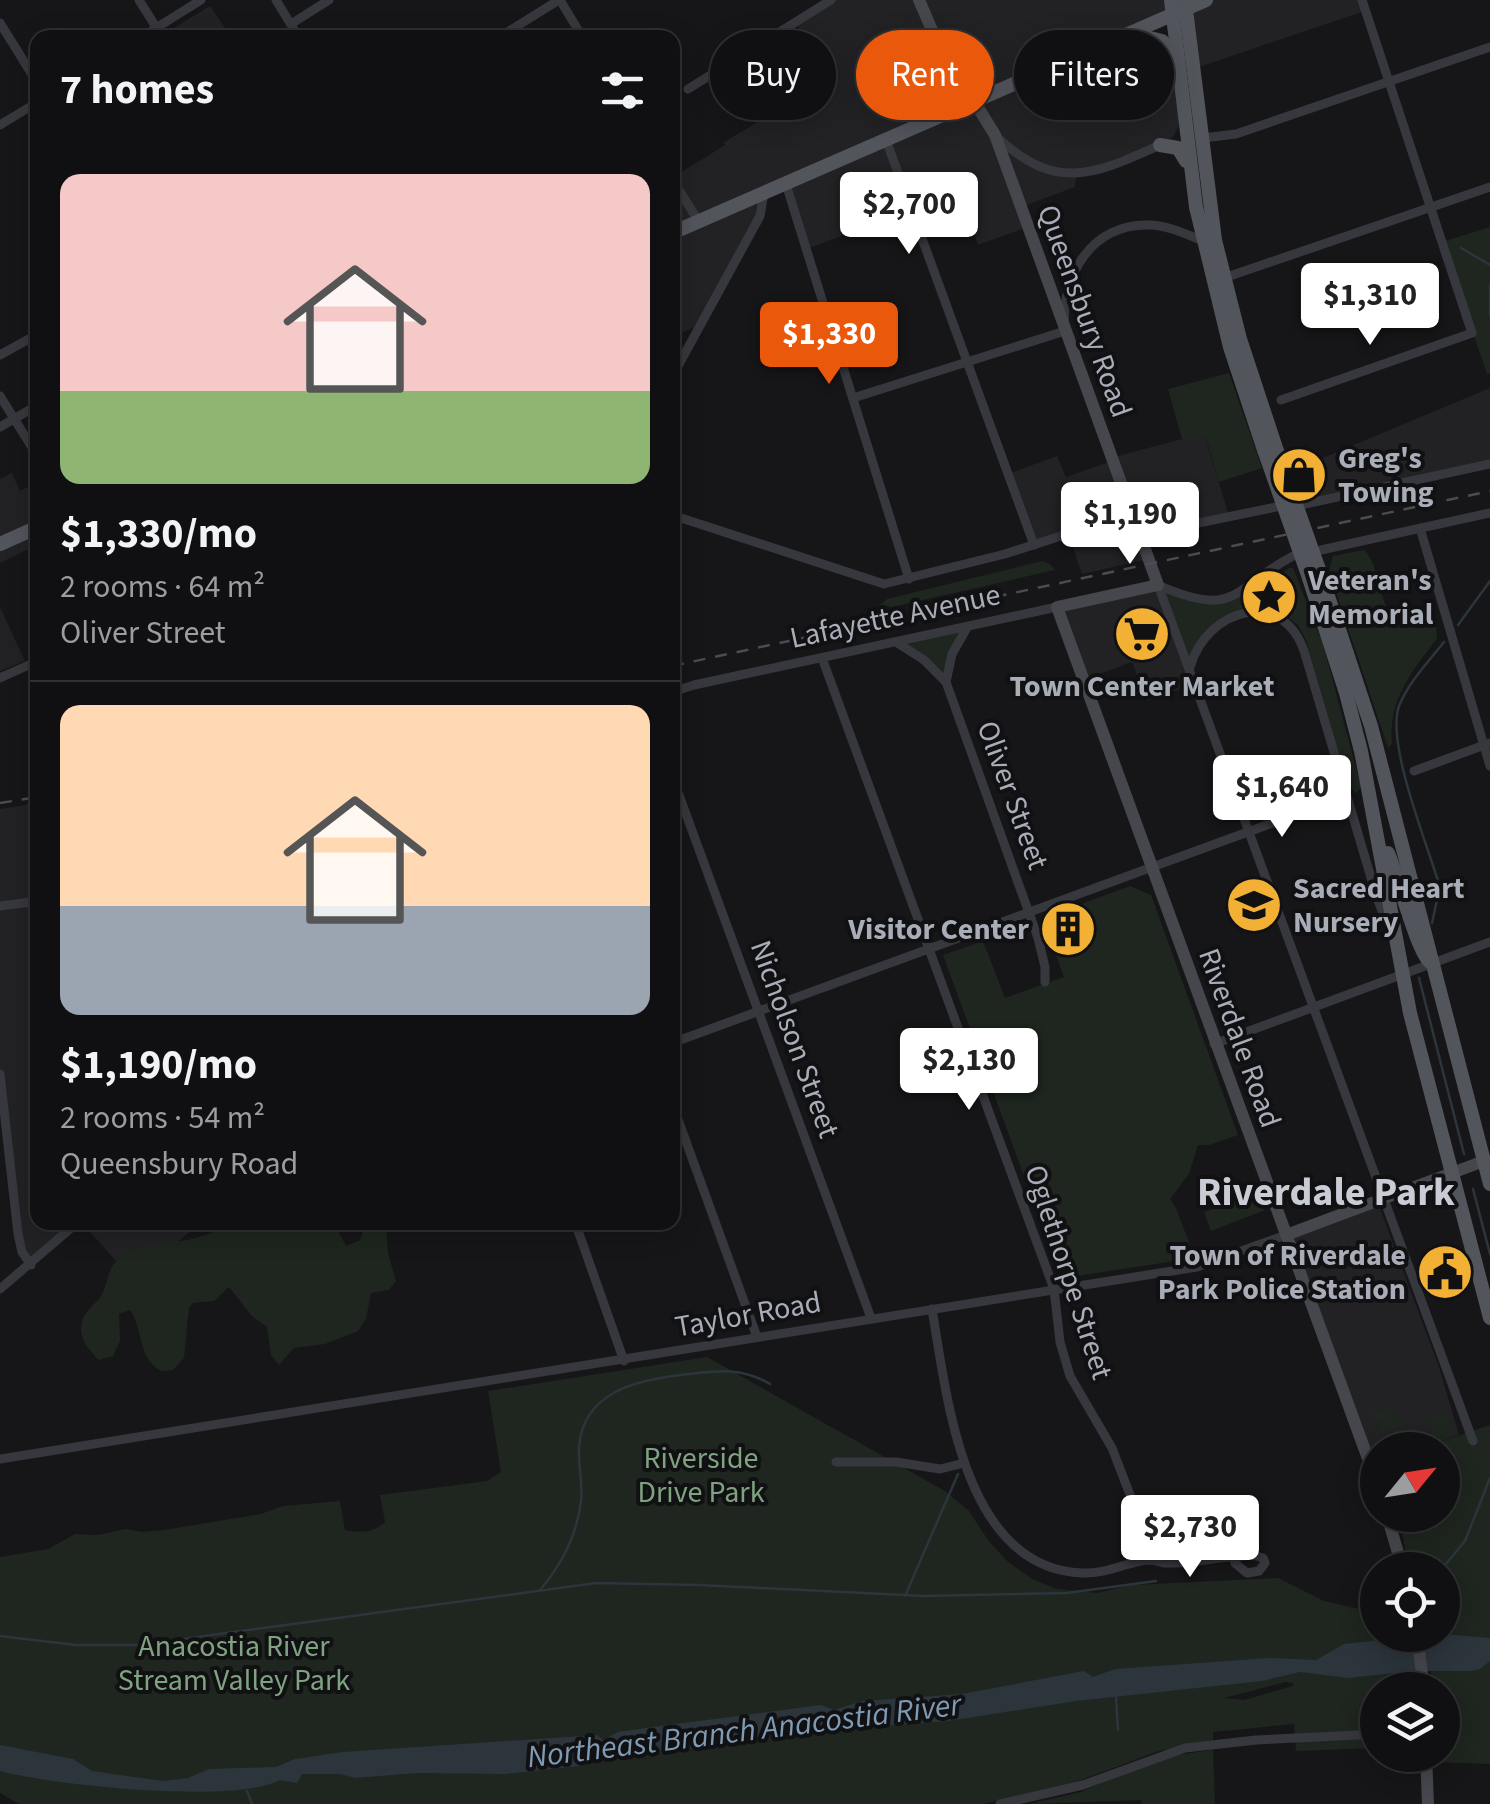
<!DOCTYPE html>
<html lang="en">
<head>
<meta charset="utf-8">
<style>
	:root { --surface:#101012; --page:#19191b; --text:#f1f3f6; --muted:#9c9d9f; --line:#303032; --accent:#ea580c }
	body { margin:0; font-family:"Source Sans 3",sans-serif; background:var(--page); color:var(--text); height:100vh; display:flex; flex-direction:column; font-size:38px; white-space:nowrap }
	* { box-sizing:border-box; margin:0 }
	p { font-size:32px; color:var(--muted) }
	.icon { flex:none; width:55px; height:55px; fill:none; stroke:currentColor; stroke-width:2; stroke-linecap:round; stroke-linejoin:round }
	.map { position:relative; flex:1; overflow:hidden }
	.panel { position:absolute; left:30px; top:30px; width:650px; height:1200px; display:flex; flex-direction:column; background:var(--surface); border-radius:20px; box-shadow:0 5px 25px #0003,0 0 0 2px var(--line) }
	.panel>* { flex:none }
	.guide { position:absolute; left:710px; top:30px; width:630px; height:90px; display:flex; gap:20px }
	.needle { width:65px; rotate:60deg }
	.tools { position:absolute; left:1360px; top:1432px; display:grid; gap:20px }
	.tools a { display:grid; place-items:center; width:100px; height:100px; border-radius:50%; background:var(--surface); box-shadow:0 5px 25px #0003,0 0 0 2px var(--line); font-size:50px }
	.price { position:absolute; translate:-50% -85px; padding:0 22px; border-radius:10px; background:#fff; color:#222; font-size:32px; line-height:65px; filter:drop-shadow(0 2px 5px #0008) }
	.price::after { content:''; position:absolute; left:50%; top:60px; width:30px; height:22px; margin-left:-15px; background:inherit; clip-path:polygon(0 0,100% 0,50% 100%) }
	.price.selected { background:var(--accent); color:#fff }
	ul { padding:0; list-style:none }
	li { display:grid; align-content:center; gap:20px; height:530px; padding:0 30px }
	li+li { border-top:2px solid var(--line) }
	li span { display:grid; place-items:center; height:310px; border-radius:20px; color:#555 }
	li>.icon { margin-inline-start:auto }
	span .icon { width:180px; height:180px; fill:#fffc; stroke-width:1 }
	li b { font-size:42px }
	h2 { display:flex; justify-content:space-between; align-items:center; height:120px; padding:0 30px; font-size:42px }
	.chip { padding:0 35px; border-radius:45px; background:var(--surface); box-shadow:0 5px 25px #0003,0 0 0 2px var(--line); font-size:35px; line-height:90px }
	.chip.selected { background:var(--accent); color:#fff }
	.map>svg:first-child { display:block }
	.built { fill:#222225 }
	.green { fill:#1e261f; fill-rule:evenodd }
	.water { fill:#2c353c }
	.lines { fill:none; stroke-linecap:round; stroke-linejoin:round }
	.stream { stroke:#2c353c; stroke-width:2.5 }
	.street { stroke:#37383d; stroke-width:9 }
	.secondary { stroke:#45474d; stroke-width:12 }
	.primary { stroke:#53555c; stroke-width:14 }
	.rail { stroke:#4a4c52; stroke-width:2.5; stroke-dasharray:12 10; stroke-linecap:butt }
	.primary-bridge { stroke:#53555c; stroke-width:14 }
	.labels { text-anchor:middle; stroke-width:8; stroke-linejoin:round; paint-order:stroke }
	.street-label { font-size:30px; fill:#a8adb8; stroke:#111113 }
	.poi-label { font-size:30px; font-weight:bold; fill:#a8adb8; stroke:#111113; text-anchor:start }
	.park-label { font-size:30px; fill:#7fa381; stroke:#111113 }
	.water-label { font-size:32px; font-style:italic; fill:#7f9bb3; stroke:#111113 }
	.district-label { font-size:40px; font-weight:bold; fill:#c9ccd4; stroke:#111113 }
</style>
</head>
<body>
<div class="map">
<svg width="1490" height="1804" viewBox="0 0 1490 1804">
	<rect width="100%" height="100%" fill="#161618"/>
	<!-- built -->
	<g class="built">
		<path d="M831,0H1171L1172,15L1131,34L1172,53L1183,119L1172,138L1076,174L1075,187L1021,207L1028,227L978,245L957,189L912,210L806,249L786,185L764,193V203L703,323L673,337L672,178L725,145L724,142L761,120L728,72L745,61L777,111L831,81L795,22Z"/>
		<path d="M1206,0H1362L1365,11L1193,69L1186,9Z"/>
		<path d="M210,6L231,37H159Z"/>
		<path d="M1490,388V464L1306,504L1294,470Z"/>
		<path d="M1204,433L1229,516L1141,535L1149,559L1082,574L1068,534L1034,545L1008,474L1057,456L1066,477L1112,461L1111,458Z"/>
		<path d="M12,473L20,491L37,482V545L0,563V479Z"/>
		<path d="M1159,585L1194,684L1147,701L1132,662L1083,680L1057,607Z"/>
		<path d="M0,607L25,661L0,671Z"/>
		<path d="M37,803L38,1222L75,1223L29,1263L25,1258L0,1074V809Z"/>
		<path d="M1379,1206L1439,1367L1459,1435L1431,1445L1432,1450H1378L1377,1468L1293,1237Z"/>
		<path d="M82,1223H199L134,1281Z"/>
	</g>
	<!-- green -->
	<g class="green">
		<path d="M1490,227V373L1487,374L1442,242Z"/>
		<path d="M1229,373L1262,468L1219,482L1206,438L1182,439L1168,389Z"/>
		<path d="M1364,550C1388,574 1373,639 1428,622L1436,627L1437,638C1412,672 1388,699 1392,744L1388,748L1329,571L1333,556Z"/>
		<path d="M1042,561L1050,564L1055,570L892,607L880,605L887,599Z"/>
		<path d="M1289,568H1293L1323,644L1361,787L1356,793L1348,786L1306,640L1298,625L1287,617L1289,626L1251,612L1217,624L1189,669L1159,585L1219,600L1271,570L1274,578Z"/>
		<path d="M968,626L946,682L896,642Z"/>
		<path d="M1130,886L1151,895L1238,1135L1209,1145H1198L1189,1174L1170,1199L1176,1208L1195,1258L1070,1277L1058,1269L943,955L983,941L1005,998L1064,977L1045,924L1049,916Z"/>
		<path d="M1259,1192L1265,1210L1211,1231L1204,1212Z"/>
		<path d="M230,1222L334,1223L346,1246L360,1240L366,1223H386L388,1253L396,1281L389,1290L371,1293L366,1319L358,1331L325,1344L294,1348L279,1365L271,1355L267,1327L252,1316L229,1287L214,1301L193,1303L189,1307L184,1358L173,1370L161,1371C136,1356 144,1329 130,1310L119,1314L120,1341L113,1356L99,1360C77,1339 74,1322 96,1302C111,1289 102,1267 127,1252C137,1246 146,1247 157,1245C179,1242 213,1237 230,1222Z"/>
		<path d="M707,1357L945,1491L969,1511L988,1540L1007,1561L1032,1579L1057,1589L1097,1593L1132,1585L1278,1578L1324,1601L1377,1613L1378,1635H1404L1407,1639L1416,1690H1378L1377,1748L1296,1751L1294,1724L1213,1732V1741L1159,1751L1062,1787L982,1804H19L0,1793V1557L48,1549L75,1534L97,1535L126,1529L142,1532L164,1530L261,1514L283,1506L340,1501L345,1530C360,1533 373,1533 385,1522L380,1495L487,1481L501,1472L488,1391ZM1285,1682L1293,1683V1686L1244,1700L1224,1698Z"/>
		<path d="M1391,1407L1394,1415L1400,1417L1402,1424L1381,1434L1373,1413Z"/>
		<path d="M1445,1414L1453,1435L1430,1440L1427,1436L1431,1429L1428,1420Z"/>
		<path d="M1490,1425V1764L1436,1762L1435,1755H1442V1690H1434L1424,1635H1442V1570H1410L1398,1515H1442V1450H1416Z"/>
		<path d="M1404,1428L1412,1450H1386L1381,1436Z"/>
		<path d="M1213,1750L1215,1804H1142L1141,1800L1029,1804L1081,1792L1146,1764L1176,1755Z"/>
	</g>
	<!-- water -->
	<path class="water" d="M1443,1634L1490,1638V1661L1480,1669L1471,1671H1414L1348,1678L1300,1672L1262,1681L1076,1701L948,1721L789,1733L664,1753L604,1756L579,1766L506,1774L418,1773L355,1778L340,1774H302L297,1783L280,1780C235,1804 57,1786 0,1771V1745L73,1759L92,1771L163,1781L188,1778L209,1769L276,1767L295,1759L343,1752L597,1735L603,1740L618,1732L653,1727L821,1705L834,1710L862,1701L962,1694L1084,1671L1093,1677L1115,1669L1270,1658L1316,1660L1344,1644Z"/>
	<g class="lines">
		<!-- stream -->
		<g class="stream">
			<path d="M1461,248L1490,265"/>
			<path d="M1490,285V316"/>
			<path d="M1458,625L1490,581"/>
			<path d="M1432,923L1438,895V881C1426,841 1386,743 1399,706C1408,683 1429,661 1444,642"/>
			<path d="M1419,978L1464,1154"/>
			<path d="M1473,1189L1490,1254"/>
			<path d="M1441,1570L1465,1541L1490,1478"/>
			<path d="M540,1590C562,1564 577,1535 581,1501C583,1483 578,1465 579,1447C583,1392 637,1380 681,1375C715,1371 740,1366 770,1384"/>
			<path d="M905,1596L958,1474"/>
			<path d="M0,1636L76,1645H138L596,1583L699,1585L924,1596L1067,1593L1156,1581"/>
			<path d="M1116,1697L1118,1730"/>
			<path d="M247,1791L252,1804"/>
		</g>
		<!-- street -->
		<g class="street">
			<path d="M139,0L156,27"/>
			<path d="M276,0L299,38"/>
			<path d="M560,0L583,38"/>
			<path d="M0,23L38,84"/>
			<path d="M291,24L329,0"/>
			<path d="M140,38L201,0"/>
			<path d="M498,38L559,0"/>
			<path d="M688,89L831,0"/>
			<path d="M0,125L38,102"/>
			<path d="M997,137C1057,193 1095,174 1160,145"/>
			<path d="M1203,138L1236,134L1490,47"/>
			<path d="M886,140L1034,545"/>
			<path d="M672,179L699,222"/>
			<path d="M786,184L909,579"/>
			<path d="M1224,278L1490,187"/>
			<path d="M0,355L38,334"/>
			<path d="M672,377L760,216L764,193"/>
			<path d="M0,396L38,457"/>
			<path d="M853,398L1065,331C1059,278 1091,222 1151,225C1169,226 1186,234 1203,241"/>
			<path d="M1281,400L1472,333L1362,0"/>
			<path d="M0,427L38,405"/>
			<path d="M1305,504L1490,464"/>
			<path d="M672,515L884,584L1005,554L1132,513"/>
			<path d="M1420,528L1490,766"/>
			<path d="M1140,535L1276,507"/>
			<path d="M1321,550L1490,513"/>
			<path d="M1158,585L1473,1441"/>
			<path d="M1158,585C1238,620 1232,588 1293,556"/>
			<path d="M968,626L952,654L946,682L1038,938L1045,967V982"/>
			<path d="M896,642L924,660L946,682"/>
			<path d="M822,658L1054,1289L1060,1342L1070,1376L1112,1448L1149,1544V1560"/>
			<path d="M1190,667C1207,608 1284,586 1305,654L1377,898L1391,933"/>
			<path d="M0,678L38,661"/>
			<path d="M672,692L694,685L1057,607"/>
			<path d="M1414,771L1490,743"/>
			<path d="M672,776L871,1318"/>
			<path d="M0,906L38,901"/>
			<path d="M672,1043L1346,796"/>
			<path d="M1214,1044L1490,942"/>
			<path d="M0,1074L18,1234L22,1252L31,1265"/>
			<path d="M672,1103L757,1337"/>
			<path d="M575,1222L624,1361"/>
			<path d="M0,1289L78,1222"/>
			<path d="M932,1309C947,1397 963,1568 1082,1573C1109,1574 1128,1561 1149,1560C1155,1560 1159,1562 1165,1563C1187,1564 1211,1558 1233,1557"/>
			<path d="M0,1459L1197,1267L1286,1235"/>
			<path d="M836,1462H896L940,1469L964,1463"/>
			<path d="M1253,1555L1263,1558L1265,1563L1259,1571L1247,1573L1235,1563L1233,1557Z"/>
			<path d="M1000,1804L1083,1785L1185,1748L1256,1740L1378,1734"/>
		</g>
		<!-- secondary -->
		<g class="secondary">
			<path d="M919,0L953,79L974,101L995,135L1158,585L1057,607L1378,1486"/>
			<path d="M1286,1235L1484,1161"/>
			<path d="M1387,1515L1403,1570"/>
			<path d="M1417,1635L1424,1690"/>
			<path d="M1426,1755L1428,1804"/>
		</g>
		<!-- primary -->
		<g class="primary">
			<path d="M1171,0L1196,207L1230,347L1264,450"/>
			<path d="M1185,2L1215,240L1240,339L1275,445"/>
			<path d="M1134,34L1162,41L1173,56"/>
			<path d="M1160,145L1178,148L1186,161"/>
			<path d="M672,233L1206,0"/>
			<path d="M0,544L38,527"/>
			<path d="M1321,575L1371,726L1490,1184"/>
			<path d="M1309,578L1346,693L1361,751L1410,1013L1490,1318"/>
			<path d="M1388,853C1398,876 1417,951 1430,962"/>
		</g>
		<!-- rail -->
		<g class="rail">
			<path d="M672,666L1490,491"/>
			<path d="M0,803L38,797"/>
		</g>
		<!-- primary-bridge -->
		<g class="primary-bridge">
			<path d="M1275,445L1321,575"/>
			<path d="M1264,450L1309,578"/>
		</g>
	</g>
	<!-- icons -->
	<defs>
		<g id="shop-disc" transform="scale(2.875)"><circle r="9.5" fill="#f2b134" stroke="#111113"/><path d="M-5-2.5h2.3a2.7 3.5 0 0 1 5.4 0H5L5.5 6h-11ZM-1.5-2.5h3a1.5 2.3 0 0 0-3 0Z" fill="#111"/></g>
		<g id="sight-disc" transform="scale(2.875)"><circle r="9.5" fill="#f2b134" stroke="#111113"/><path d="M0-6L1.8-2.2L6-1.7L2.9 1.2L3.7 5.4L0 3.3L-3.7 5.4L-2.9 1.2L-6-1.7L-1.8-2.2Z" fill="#111"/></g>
		<g id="supermarket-disc" transform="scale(2.875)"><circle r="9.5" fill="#f2b134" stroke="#111113"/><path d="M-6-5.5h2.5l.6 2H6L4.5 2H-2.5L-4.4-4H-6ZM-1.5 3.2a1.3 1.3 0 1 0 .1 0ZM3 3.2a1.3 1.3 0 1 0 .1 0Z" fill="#111"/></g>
		<g id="school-disc" transform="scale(2.875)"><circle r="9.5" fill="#f2b134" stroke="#111113"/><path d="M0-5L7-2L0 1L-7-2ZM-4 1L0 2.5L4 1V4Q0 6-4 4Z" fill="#111"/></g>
		<g id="building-disc" transform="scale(2.875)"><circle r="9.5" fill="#f2b134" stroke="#111113"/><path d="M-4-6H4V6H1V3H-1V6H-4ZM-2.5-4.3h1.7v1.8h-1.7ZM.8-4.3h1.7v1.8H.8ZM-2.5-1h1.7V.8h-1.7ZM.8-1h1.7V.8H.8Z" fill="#111"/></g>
		<g id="civic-disc" transform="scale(2.875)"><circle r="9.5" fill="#f2b134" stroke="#111113"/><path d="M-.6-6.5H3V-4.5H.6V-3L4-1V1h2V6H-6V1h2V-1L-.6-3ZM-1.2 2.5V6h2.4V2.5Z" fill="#111"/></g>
	</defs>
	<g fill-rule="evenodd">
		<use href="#shop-disc" x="1299" y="475"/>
		<use href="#sight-disc" x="1269" y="597"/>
		<use href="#supermarket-disc" x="1142" y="634"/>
		<use href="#school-disc" x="1254" y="905"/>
		<use href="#building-disc" x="1068" y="929"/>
		<use href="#civic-disc" x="1445" y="1272"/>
	</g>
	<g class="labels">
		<!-- street labels -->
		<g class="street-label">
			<text transform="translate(1085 311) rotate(70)" y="10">Queensbury Road</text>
			<text transform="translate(895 616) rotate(-12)" y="10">Lafayette Avenue</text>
			<text transform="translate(1013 795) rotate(70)" y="10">Oliver Street</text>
			<text transform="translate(1240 1038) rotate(70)" y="10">Riverdale Road</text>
			<text transform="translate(795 1039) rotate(70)" y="10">Nicholson Street</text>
			<text transform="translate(1069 1272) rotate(72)" y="10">Oglethorpe Street</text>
			<text transform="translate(748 1314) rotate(-10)" y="10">Taylor Road</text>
		</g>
		<!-- poi labels -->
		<g class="poi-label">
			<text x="1338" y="468">Greg's<tspan x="1338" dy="34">Towing</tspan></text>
			<text x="1308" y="590">Veteran's<tspan x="1308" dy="34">Memorial</tspan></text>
			<text x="1142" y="696" text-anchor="middle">Town Center Market</text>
			<text x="1293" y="898">Sacred Heart<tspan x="1293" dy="34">Nursery</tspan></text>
			<text x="1029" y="939" text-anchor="end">Visitor Center</text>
			<text x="1406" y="1265" text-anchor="end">Town of Riverdale<tspan x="1406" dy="34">Park Police Station</tspan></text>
		</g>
		<!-- park labels -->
		<g class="park-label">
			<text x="701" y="1468">Riverside<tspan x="701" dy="34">Drive Park</tspan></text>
			<text x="234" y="1656">Anacostia River<tspan x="234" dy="34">Stream Valley Park</tspan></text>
		</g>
		<!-- water labels -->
		<g class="water-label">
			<text transform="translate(744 1730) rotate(-7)" y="11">Northeast Branch Anacostia River</text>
		</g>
		<!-- district labels -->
		<g class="district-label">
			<text x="1326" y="1205">Riverdale Park</text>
		</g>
	</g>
</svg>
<div class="tools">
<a><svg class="needle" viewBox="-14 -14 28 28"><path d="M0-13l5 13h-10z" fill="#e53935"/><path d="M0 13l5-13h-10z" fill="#9c9d9f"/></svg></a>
<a><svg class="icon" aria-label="locate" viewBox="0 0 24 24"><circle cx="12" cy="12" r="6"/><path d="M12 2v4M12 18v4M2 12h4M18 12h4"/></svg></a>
<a><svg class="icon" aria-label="layers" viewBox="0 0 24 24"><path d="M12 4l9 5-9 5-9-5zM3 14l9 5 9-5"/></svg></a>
</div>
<b class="price" style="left:909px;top:257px">$2,700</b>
<b class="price" style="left:1370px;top:348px">$1,310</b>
<b class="price selected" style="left:829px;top:387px">$1,330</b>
<b class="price" style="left:1130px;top:567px">$1,190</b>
<b class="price" style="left:1282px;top:840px">$1,640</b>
<b class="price" style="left:969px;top:1113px">$2,130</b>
<b class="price" style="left:1190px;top:1580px">$2,730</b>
<div class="guide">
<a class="chip">Buy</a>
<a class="chip selected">Rent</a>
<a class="chip">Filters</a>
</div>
<section class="panel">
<h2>7 homes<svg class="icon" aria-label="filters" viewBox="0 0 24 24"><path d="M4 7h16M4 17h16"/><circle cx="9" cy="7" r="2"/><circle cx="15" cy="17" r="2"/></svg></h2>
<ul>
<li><span style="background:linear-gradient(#f6c9c9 70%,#8fb573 0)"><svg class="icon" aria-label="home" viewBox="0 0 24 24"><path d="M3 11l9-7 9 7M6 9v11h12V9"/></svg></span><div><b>$1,330/mo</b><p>2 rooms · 64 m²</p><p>Oliver Street</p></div></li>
<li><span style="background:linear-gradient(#ffd9b3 65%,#9aa5b1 0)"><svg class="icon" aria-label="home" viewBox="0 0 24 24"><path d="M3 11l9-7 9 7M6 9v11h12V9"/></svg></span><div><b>$1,190/mo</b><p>2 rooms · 54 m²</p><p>Queensbury Road</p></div></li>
</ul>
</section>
</div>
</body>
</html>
